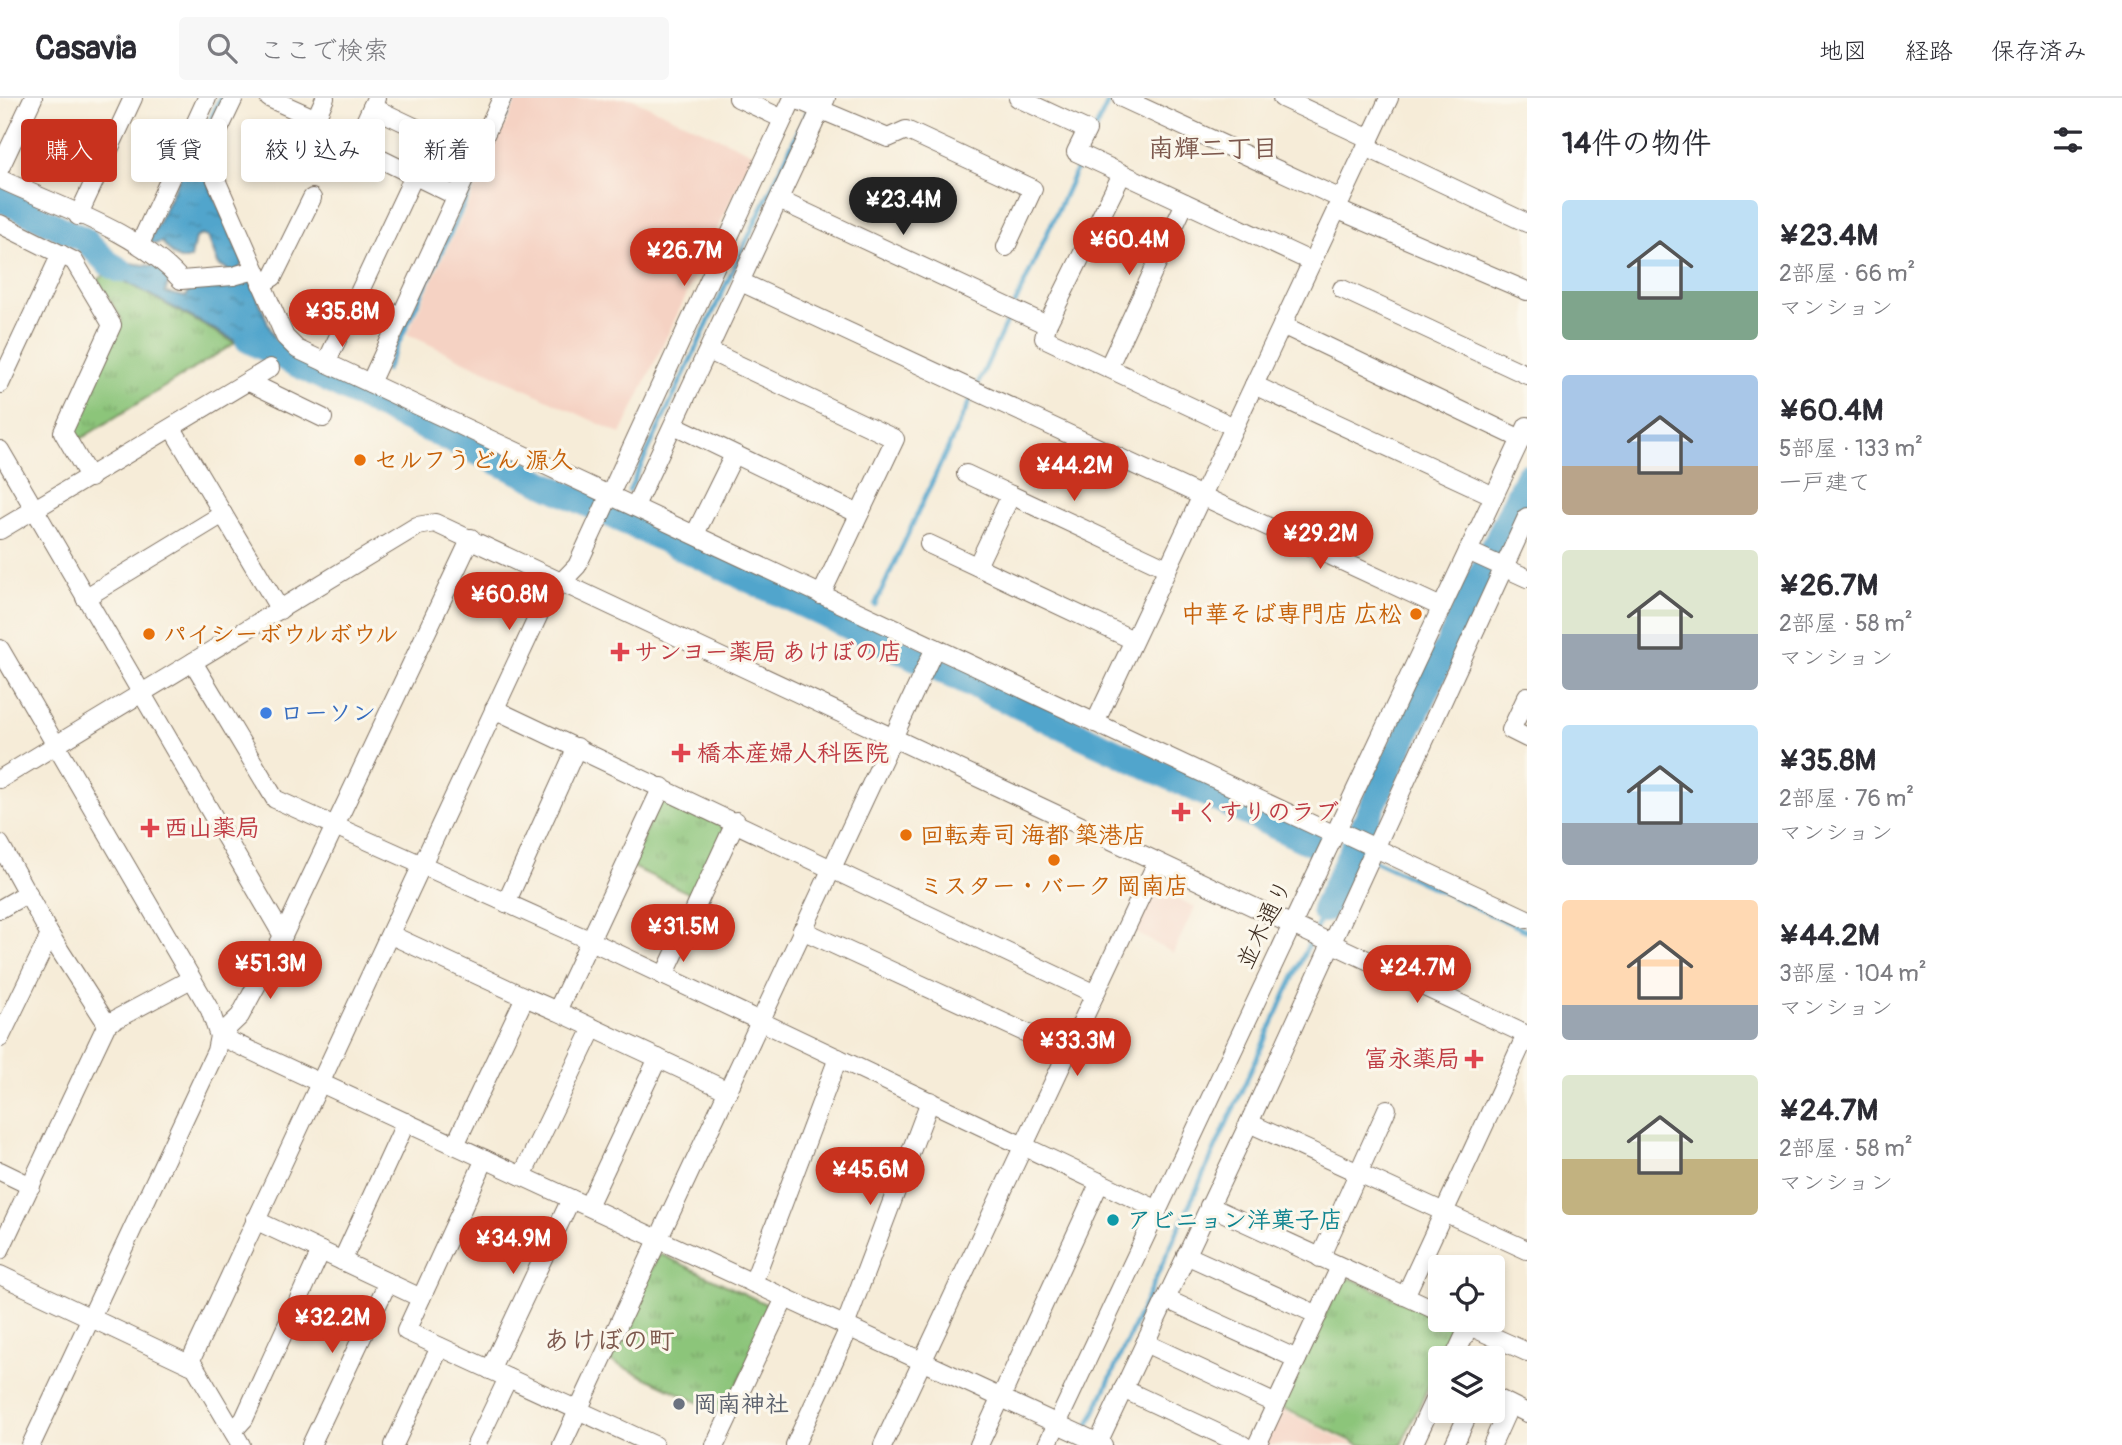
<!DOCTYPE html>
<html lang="ja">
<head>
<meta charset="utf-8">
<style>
	:root { --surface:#fff; --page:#f7f7f7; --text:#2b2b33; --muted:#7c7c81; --line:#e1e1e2; --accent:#c8321e }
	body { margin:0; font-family:Pangolin,"Klee One",sans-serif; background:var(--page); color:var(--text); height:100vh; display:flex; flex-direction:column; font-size:26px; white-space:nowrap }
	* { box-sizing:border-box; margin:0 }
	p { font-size:23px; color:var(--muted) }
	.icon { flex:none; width:38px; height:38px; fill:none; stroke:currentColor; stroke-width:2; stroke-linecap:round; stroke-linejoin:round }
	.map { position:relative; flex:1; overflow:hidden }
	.sheet { display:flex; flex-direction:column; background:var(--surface); width:595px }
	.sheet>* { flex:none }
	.guide { position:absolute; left:21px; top:21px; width:665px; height:63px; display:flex; gap:14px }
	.fabs { position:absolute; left:1428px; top:1157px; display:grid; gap:14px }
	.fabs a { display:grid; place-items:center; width:77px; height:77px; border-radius:7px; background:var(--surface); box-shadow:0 4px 10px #0003; font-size:35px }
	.price { position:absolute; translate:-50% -60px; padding:0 16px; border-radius:24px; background:var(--accent); color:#fff; font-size:23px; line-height:46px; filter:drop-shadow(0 2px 4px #0008) }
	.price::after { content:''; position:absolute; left:50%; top:42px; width:21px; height:16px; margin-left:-10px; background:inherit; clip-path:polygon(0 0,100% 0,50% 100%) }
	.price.current { background:#222; color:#fff }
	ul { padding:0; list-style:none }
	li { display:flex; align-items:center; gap:21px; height:175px; padding:0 35px }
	li span { display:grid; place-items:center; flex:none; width:196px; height:140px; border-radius:7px; color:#555 }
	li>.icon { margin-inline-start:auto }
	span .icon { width:84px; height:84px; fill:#fffc; stroke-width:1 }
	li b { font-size:30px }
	h2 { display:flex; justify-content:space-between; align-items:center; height:84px; padding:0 35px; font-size:30px }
	.pill { padding:0 24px; border-radius:7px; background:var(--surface); box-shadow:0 4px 10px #0003; font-size:24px; line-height:63px }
	.pill.current { background:var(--accent); color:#fff }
	header { display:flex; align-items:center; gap:42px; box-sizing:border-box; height:98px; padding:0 35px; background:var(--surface); border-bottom:2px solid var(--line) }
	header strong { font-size:33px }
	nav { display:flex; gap:38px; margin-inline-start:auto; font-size:24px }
	.search { width:490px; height:63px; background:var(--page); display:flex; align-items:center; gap:18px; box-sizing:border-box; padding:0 24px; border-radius:7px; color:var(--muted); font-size:26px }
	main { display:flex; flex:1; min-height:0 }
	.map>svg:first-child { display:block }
	.built { fill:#f5d2c3 }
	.park { fill:url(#park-tufts); stroke:#64784c; stroke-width:2 }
	.water { fill:url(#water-ripples); stroke:#466875; stroke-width:2 }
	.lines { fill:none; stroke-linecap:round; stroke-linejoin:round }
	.stream { stroke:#51a5cc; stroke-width:4.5 }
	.river { stroke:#51a5cc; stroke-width:26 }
	.minor-casing { stroke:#7c6e5f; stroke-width:20 }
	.minor { stroke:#fff; stroke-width:18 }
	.food-dot { fill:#e8710a; stroke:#fbf7ec; stroke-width:2.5 }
	.health-dot { fill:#e0444e; stroke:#fbf7ec; stroke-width:2.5 }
	.shop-dot { fill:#3f7fe0; stroke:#fbf7ec; stroke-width:2.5 }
	.culture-dot { fill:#0f9aa8; stroke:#fbf7ec; stroke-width:2.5 }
	.worship-dot { fill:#6b7280; stroke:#fbf7ec; stroke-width:2.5 }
	.labels { text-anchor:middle; stroke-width:6; stroke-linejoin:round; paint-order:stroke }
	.food-label { font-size:24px; font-weight:bold; fill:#c56008; stroke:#fbf7ec; text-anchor:start }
	.health-label { font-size:24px; font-weight:bold; fill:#be3a42; stroke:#fbf7ec; text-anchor:start }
	.shop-label { font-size:24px; font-weight:bold; fill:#366cbe; stroke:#fbf7ec; text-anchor:start }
	.street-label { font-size:24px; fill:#3b2a1e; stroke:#fbf7ec }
	.culture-label { font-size:24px; font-weight:bold; fill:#0d838f; stroke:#fbf7ec; text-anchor:start }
	.worship-label { font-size:24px; font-weight:bold; fill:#5b616d; stroke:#fbf7ec; text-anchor:start }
	.neighbourhood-label { font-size:26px; font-weight:bold; fill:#7c584d; stroke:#fbf7ec }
</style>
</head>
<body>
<header>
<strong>Casavia</strong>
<div class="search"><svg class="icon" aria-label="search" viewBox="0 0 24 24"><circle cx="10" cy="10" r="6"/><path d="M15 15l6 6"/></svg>ここで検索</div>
<nav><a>地図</a><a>経路</a><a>保存済み</a></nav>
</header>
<main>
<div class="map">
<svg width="1527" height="1347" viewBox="0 0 1527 1347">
	<defs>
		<pattern id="park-tufts" width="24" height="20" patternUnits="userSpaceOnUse" patternTransform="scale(1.75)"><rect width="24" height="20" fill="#8cc57a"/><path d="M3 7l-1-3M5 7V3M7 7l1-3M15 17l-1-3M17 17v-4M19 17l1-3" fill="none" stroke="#74a063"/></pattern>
		<pattern id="water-ripples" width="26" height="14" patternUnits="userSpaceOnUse" patternTransform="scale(1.75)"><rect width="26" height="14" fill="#51a5cc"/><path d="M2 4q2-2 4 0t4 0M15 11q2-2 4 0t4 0" fill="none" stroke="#4487a5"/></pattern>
	</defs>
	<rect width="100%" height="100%" fill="#fbf7ec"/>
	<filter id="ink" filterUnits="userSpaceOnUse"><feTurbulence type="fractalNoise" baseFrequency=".0143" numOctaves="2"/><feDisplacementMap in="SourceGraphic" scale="14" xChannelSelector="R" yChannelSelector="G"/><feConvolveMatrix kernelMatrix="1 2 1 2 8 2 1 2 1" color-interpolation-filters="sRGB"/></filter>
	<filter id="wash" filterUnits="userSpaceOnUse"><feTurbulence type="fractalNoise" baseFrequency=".00686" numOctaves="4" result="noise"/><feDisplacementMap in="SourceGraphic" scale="28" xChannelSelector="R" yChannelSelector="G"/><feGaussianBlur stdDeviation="1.57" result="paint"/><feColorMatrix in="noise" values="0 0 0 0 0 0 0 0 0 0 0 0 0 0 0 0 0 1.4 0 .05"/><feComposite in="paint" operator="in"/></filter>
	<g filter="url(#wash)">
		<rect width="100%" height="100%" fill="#f6ecd8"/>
		<!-- built -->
		<g class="built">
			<path d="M518,0H630L753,55L621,336L407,236Z"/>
			<path d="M1154,789L1195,809L1173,855L1133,833Z"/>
			<path d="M1280,1311L1354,1347H1263Z"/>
		</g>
		<!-- park -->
		<g class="park">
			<path d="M108,174L235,245L77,343L72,328L122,222L98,182Z"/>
			<path d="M669,701L721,726L725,735L695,798L630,768L659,703Z"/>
			<path d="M663,1157L770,1208L772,1214L723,1316L610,1263L658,1158Z"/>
			<path d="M1350,1180L1454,1227V1234L1401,1347H1360L1281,1309L1342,1181Z"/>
		</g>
		<!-- water -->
		<path class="water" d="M194,49L200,51L197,58L243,165L238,172L240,181L251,183L276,245L288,253L271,262L124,183L100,167L91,152L96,147C117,168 131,164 158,169L170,180L165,195L186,199L190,190L229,186L227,171L219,168L208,139L201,137L195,140L191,160C176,166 171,154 162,144L156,146L149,144Z"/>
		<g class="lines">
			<!-- stream -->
			<g class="stream">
				<path d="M1094,34L1110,0"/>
				<path d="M196,53L220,0"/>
				<path d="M1015,206L1081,61"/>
				<path d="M386,272L514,0"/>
				<path d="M977,288L1011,214"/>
				<path d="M371,304L373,301"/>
				<path d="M629,393L809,10"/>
				<path d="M617,420L619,416"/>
				<path d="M875,507L973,296"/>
				<path d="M863,535L865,530"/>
				<path d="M1095,644L1099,636"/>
				<path d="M1352,753L1367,760"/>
				<path d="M1375,763L1527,833"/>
				<path d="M1315,833L1324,812"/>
				<path d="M1086,1333L1311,841"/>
			</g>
			<!-- river -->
			<g class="river">
				<path d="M0,101L85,142L108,165L120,172"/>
				<path d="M248,242L391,314L1319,749"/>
				<path d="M1324,812L1527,378"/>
			</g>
		</g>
	</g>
	<g filter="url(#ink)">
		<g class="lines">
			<!-- minor casing -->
			<g class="minor-casing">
				<g id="minor">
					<path d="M234,0L206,59L285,239L297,251L1335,737"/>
					<path d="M269,0L316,21"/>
					<path d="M376,0L354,48L456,98"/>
					<path d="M738,0L783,21"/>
					<path d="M793,0L888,40L906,32L1033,91L1006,149"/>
					<path d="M1018,0L1087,32L1076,54L1312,164"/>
					<path d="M1122,0L1341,101"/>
					<path d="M1282,0L1370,41"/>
					<path d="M372,9L475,58"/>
					<path d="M1366,49L1527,125"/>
					<path d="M301,53L325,0"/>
					<path d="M0,70L33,0"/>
					<path d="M1122,76L1047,227L1044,240L1234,329"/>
					<path d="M0,81C59,109 138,133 181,182L233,178L255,172"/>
					<path d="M779,102L1047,227"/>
					<path d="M1336,111L1527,193"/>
					<path d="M78,118L133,0"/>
					<path d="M0,126L74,163L112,227L63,334L90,380"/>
					<path d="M140,146L207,0"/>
					<path d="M741,184L1441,509"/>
					<path d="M261,186L273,179L312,100"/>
					<path d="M1342,191L1527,277"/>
					<path d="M1282,227L1521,341"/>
					<path d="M709,253L895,341L821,497"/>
					<path d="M326,265L414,78"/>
					<path d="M1108,270L1185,105"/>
					<path d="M249,284L323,320"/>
					<path d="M370,285L502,0"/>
					<path d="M0,286L61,156"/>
					<path d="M1254,287L1494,398"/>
					<path d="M674,327L859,416"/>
					<path d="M172,330L280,512"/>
					<path d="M0,352L283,838"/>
					<path d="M966,376L1167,470"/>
					<path d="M635,408L826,0"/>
					<path d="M0,432L270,270"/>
					<path d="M695,436L734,357"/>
					<path d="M471,440L283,838L240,918L219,938L1103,1347"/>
					<path d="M929,446L1133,542"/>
					<path d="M1468,453L1527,480"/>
					<path d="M977,468L1011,397"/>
					<path d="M85,500L223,416"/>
					<path d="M0,551L210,912L219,938L216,953L31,1347"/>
					<path d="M193,564L275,701L589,842L1158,1112"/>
					<path d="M1527,598L1511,632L1527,640"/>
					<path d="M494,611L1095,896"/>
					<path d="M1095,625L1389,0"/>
					<path d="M0,681L417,428L435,425L1527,937"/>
					<path d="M1337,732L1527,821"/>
					<path d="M0,746L50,837L107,926"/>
					<path d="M506,805L577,649"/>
					<path d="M0,811L28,795"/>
					<path d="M802,832L1068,954"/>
					<path d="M391,837L525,899"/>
					<path d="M664,878L736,723"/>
					<path d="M557,913L728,993"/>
					<path d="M1526,937L1444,1114L1527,1152"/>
					<path d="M0,940L50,837"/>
					<path d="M1249,1025L1444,1114L1405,1198"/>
					<path d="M455,1047L525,899L557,913L662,689"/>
					<path d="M485,1061L406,1233L654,1347"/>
					<path d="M0,1073L31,1088"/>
					<path d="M522,1078L593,930"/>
					<path d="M588,1108L658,960"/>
					<path d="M1209,1108L1440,1214"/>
					<path d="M255,1122L421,1200"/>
					<path d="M0,1152L107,926L191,881"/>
					<path d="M1186,1157L1318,1217"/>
					<path d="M1320,1160L1387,1011"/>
					<path d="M342,1163L406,1024"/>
					<path d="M0,1177L195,1269L241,1347"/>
					<path d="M753,1185L838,960"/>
					<path d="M1166,1201L1297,1261"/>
					<path d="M1456,1222L1527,1254"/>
					<path d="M845,1228L930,1003"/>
					<path d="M1145,1245L1276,1306"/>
					<path d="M1454,1260L1469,1228"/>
					<path d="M189,1266L547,499L577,468L793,0"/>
					<path d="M490,1272L571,1101"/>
					<path d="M1123,1291L1243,1347"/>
					<path d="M1493,1298L1527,1315"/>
					<path d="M233,1333L244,1321L321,1153"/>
					<path d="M311,1347L388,1184"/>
					<path d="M394,1347L440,1249"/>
					<path d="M476,1347L508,1280"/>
					<path d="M562,1347L935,550"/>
					<path d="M715,1347L785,1200"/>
					<path d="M795,1347L849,1230"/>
					<path d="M883,1347L1157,764"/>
					<path d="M979,1347L1100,1084"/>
					<path d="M1047,1347L1527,328"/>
					<path d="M1097,1347L1249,1025L1527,419"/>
					<path d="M1257,1347L1340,1169"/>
					<path d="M1413,1347L1440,1289"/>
					<path d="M1454,1347L1470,1312"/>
					<path d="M1492,1347L1510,1307"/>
				</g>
			</g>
			<!-- minor -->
			<use href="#minor" class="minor"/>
		</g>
	</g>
	<!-- markers -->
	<g class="food-dot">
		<circle cx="360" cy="362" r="7"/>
		<circle cx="1416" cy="516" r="7"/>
		<circle cx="149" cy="536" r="7"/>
		<circle cx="906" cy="737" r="7"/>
		<circle cx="1054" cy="762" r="7"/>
	</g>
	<g class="health-dot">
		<path d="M616.5 543.5h7v7h7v7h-7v7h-7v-7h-7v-7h7z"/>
		<path d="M677.5 644.5h7v7h7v7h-7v7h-7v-7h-7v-7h7z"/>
		<path d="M1177.5 703.5h7v7h7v7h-7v7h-7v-7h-7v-7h7z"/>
		<path d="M146.5 719.5h7v7h7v7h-7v7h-7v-7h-7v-7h7z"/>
		<path d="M1470.5 950.5h7v7h7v7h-7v7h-7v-7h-7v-7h7z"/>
	</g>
	<circle class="shop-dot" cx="266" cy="615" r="7"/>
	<circle class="culture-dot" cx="1113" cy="1122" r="7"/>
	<circle class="worship-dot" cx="679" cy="1306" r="7"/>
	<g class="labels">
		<!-- food labels -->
		<g class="food-label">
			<text x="374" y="370">セルフうどん 源久</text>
			<text x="1402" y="524" text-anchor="end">中華そば専門店 広松</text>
			<text x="163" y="544">パイシーボウルボウル</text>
			<text x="920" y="745">回転寿司 海都 築港店</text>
			<text x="1054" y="796" text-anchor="middle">ミスター・バーク 岡南店</text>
		</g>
		<!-- health labels -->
		<g class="health-label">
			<text x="634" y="562">サンヨー薬局 あけぼの店</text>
			<text x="697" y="663">橋本産婦人科医院</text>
			<text x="1195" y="722">くすりのラブ</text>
			<text x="164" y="738">西山薬局</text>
			<text x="1460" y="969" text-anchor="end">富永薬局</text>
		</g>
		<!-- shop labels -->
		<g class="shop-label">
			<text x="280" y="623">ローソン</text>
		</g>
		<!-- street labels -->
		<g class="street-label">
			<text transform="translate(1264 826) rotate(-64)" y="8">並木通り</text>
		</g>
		<!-- culture labels -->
		<g class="culture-label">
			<text x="1127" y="1130">アビニョン洋菓子店</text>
		</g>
		<!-- worship labels -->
		<g class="worship-label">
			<text x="693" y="1314">岡南神社</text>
		</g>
		<!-- neighbourhood labels -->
		<g class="neighbourhood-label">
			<text x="1213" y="59">南輝二丁目</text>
			<text x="609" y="1251">あけぼの町</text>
		</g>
	</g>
</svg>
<div class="fabs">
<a><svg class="icon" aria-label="locate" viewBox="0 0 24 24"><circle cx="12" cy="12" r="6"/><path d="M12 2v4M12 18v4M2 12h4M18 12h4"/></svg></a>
<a><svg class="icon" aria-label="layers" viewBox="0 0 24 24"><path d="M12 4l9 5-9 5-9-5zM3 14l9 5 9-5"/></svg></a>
</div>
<b class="price current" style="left:903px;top:139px">¥23.4M</b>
<b class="price" style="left:1129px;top:179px">¥60.4M</b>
<b class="price" style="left:684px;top:190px">¥26.7M</b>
<b class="price" style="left:342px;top:251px">¥35.8M</b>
<b class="price" style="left:1074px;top:405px">¥44.2M</b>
<b class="price" style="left:1320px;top:473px">¥29.2M</b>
<b class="price" style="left:509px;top:534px">¥60.8M</b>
<b class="price" style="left:683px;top:866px">¥31.5M</b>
<b class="price" style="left:270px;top:903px">¥51.3M</b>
<b class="price" style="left:1417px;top:907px">¥24.7M</b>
<b class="price" style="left:1077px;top:980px">¥33.3M</b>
<b class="price" style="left:870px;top:1109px">¥45.6M</b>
<b class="price" style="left:513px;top:1178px">¥34.9M</b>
<b class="price" style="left:332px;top:1257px">¥32.2M</b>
<div class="guide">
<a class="pill current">購入</a>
<a class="pill">賃貸</a>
<a class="pill">絞り込み</a>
<a class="pill">新着</a>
</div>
</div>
<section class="sheet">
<h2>14件の物件<svg class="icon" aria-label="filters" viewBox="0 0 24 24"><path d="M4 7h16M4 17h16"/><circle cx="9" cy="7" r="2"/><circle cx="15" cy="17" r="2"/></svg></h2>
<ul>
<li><span style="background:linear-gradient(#bfe0f5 65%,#7fa58c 0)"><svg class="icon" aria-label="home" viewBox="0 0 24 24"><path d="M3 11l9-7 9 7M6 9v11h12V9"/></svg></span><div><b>¥23.4M</b><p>2部屋 · 66 m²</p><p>マンション</p></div></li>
<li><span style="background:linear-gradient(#a9c7e8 65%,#b9a48a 0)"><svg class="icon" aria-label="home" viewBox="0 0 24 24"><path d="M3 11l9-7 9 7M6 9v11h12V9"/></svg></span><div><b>¥60.4M</b><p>5部屋 · 133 m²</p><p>一戸建て</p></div></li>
<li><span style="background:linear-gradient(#dfe7d0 60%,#9aa5b1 0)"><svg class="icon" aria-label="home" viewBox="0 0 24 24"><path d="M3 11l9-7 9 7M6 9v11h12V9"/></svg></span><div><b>¥26.7M</b><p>2部屋 · 58 m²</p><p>マンション</p></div></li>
<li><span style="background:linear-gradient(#bfe0f5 70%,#9aa5b1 0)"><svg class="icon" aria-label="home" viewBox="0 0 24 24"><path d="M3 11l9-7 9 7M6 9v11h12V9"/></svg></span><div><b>¥35.8M</b><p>2部屋 · 76 m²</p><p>マンション</p></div></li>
<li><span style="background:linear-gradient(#ffd9b3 75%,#9aa5b1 0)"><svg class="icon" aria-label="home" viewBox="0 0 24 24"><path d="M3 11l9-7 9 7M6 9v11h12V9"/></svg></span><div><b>¥44.2M</b><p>3部屋 · 104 m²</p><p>マンション</p></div></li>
<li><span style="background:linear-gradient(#dfe7d0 60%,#c2b280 0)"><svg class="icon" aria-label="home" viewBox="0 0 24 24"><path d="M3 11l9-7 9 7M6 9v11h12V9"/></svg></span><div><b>¥24.7M</b><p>2部屋 · 58 m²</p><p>マンション</p></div></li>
</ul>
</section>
</main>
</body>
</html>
